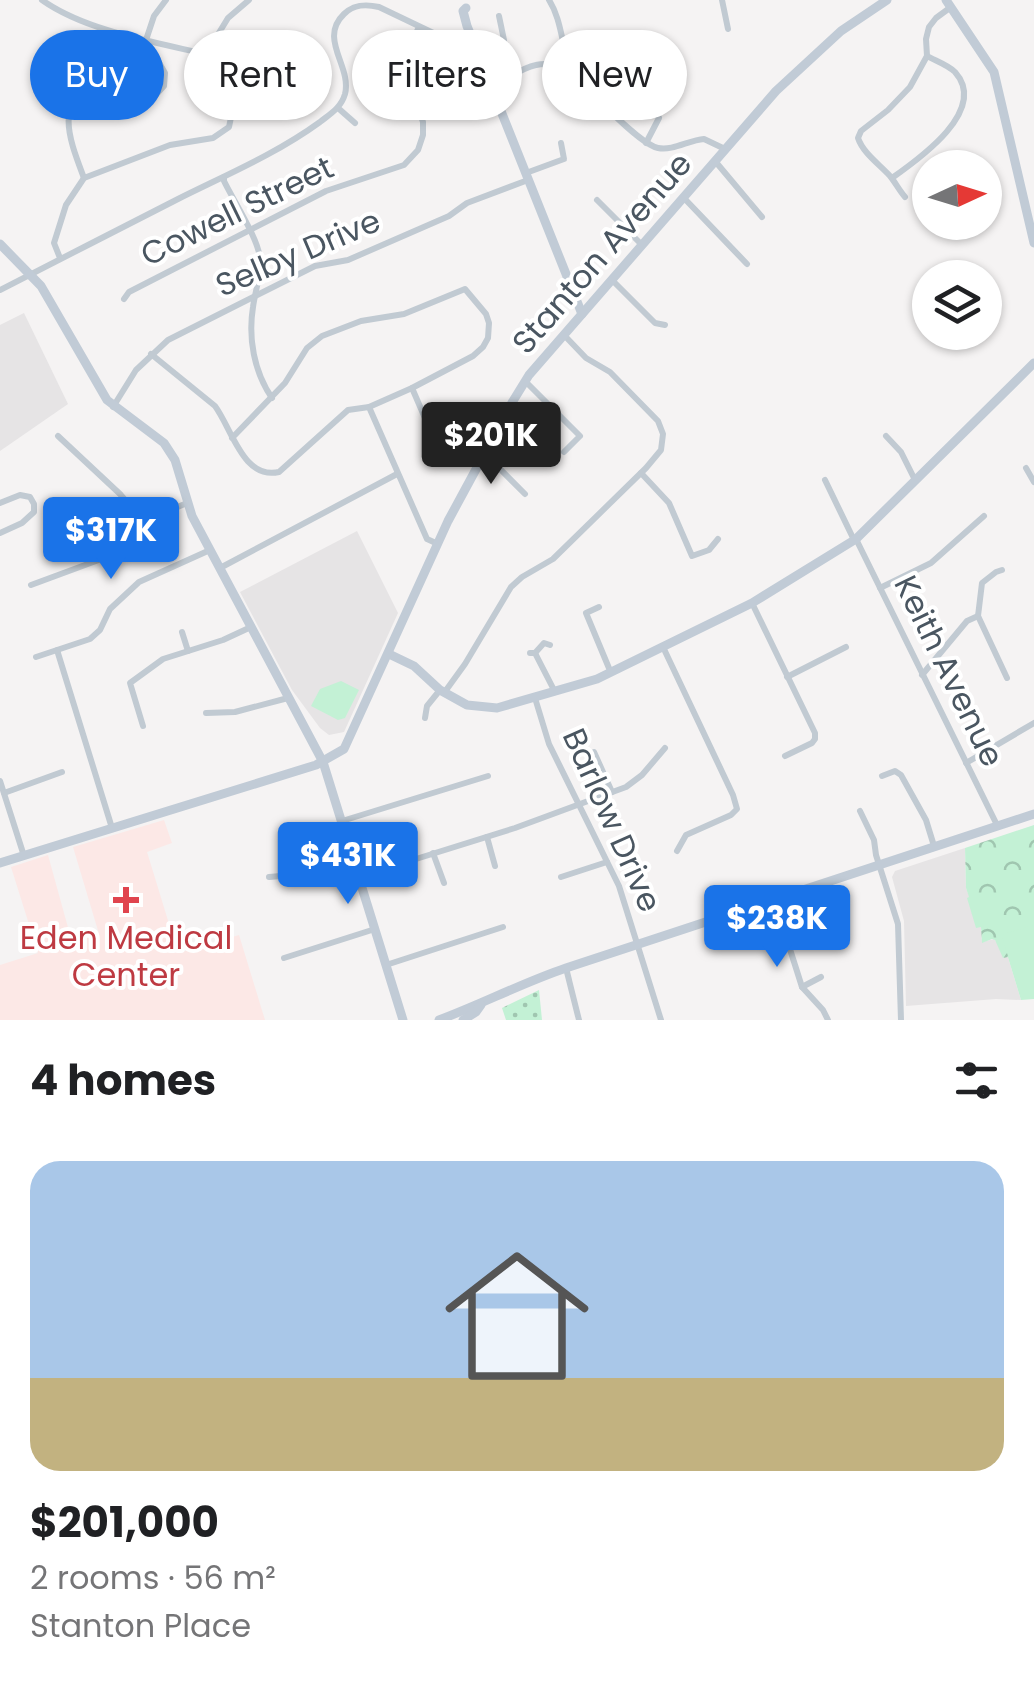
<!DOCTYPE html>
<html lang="en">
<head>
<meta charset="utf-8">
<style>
	:root { --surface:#fff; --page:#f2f2f2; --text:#202124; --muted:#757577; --accent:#1a73e8 }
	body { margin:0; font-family:Poppins,sans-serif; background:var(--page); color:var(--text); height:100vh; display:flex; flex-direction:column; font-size:38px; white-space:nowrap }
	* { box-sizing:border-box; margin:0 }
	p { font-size:32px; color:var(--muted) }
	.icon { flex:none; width:55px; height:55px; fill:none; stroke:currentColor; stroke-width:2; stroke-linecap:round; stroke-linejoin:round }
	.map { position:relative; height:1020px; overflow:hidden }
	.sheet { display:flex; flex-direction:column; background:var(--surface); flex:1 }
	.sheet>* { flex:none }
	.top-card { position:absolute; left:30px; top:30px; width:975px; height:90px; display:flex; gap:20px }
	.needle { width:65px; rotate:86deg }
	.buttons { position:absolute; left:912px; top:150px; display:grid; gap:20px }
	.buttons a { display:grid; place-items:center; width:90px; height:90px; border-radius:50%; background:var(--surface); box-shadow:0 2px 8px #0004; font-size:50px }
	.price { position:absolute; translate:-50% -85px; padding:0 22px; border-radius:10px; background:var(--accent); color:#fff; font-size:32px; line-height:65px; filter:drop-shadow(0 2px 5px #0008) }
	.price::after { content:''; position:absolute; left:50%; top:60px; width:30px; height:22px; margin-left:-15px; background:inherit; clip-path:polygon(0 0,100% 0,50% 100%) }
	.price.current { background:#222; color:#fff }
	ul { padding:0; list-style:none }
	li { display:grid; align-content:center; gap:20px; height:530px; padding:0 30px }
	li span { display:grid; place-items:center; height:310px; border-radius:30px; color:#555 }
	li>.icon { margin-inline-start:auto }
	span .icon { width:180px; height:180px; fill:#fffc; stroke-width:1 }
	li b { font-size:42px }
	h2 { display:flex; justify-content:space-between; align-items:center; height:120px; padding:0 30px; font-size:42px }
	.chip { padding:0 35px; border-radius:45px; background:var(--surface); box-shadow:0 2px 8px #0004; font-size:35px; line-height:90px }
	.chip.current { background:var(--accent); color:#fff }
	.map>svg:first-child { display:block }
	.education { fill:#e6e4e5 }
	.medical { fill:#fce8e6 }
	.grass { fill:url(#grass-dots) }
	.park { fill:url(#park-crowns) }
	.pitch { fill:#c3f1d5 }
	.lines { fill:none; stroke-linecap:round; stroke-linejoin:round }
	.street { stroke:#c1cad2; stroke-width:6 }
	.secondary { stroke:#c1cbd6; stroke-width:9 }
	.health-dot { fill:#e0444e; stroke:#fff; stroke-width:4 }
	.labels { text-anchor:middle; stroke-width:8; stroke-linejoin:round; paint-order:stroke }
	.street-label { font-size:32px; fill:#4a5661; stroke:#fff }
	.health-label { font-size:32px; fill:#be3a42; stroke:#fff }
</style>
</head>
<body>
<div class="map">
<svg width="1034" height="1020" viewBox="0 0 1034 1020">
	<defs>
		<pattern id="grass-dots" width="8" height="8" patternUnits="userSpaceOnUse" patternTransform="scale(2.5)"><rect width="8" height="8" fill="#c3f1d5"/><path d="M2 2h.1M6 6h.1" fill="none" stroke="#a0c6b0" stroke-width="1.8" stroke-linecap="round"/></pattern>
		<pattern id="park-crowns" width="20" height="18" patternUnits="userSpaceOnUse" patternTransform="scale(2.5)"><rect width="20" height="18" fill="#c3f1d5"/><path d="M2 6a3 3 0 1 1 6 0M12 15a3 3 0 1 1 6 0" fill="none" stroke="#a0c6b0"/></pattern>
	</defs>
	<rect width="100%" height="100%" fill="#f5f3f3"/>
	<!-- education -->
	<g class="education">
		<path d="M24,313L68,404L0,451V325Z"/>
		<path d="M357,531L398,613L344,732L329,735L320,728L292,690L240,592Z"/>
		<path d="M965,848L966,888L981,926L982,942L994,939L1008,957L1021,1000L996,999L906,1006L904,921L892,877L895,871Z"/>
	</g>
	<!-- medical -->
	<path class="medical" d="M164,820L172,843L147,852L178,953L239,935L265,1020H0V965L38,953L11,867L48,855L72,942L99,934L73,847Z"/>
	<!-- grass -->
	<path class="grass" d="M539,990L542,1020H506L502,1008Z"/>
	<!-- park -->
	<path class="park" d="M1034,825V999L1021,1000L1008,957L1003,958L995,940L992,939L982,943L981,927L976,928L967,898L969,897L966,888L965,848Z"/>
	<!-- pitch -->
	<g class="pitch">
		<path d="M341,681L359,690L345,718L338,720L311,706L320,689Z"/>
		<path d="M1034,925V994L1021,998L1002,937L1004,934Z"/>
	</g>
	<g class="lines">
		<!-- street -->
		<g class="street">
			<path d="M42,0C87,32 160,43 214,56L219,54"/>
			<path d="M549,0C561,19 561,40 568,60C574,78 639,144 658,148C673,151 689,140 704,139L725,149"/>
			<path d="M722,0L728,29"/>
			<path d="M479,56L499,48L504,40L499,16"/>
			<path d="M492,87C507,80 520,68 536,65C547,62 557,66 569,64"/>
			<path d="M599,99L617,83"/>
			<path d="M234,103L270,84L278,77"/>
			<path d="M338,108L355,123"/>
			<path d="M646,143L659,118"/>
			<path d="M715,161L762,217"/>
			<path d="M526,173L564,159L561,143"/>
			<path d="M224,177V181C233,200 260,241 260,260C261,275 255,292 253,307C248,338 254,372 272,398"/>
			<path d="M84,178C72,146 48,91 105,93C114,93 121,96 129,98C137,99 145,98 153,98L164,86L165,73L146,40L154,16L166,0"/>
			<path d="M892,178C919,159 989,110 955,72C948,65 936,61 927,56"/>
			<path d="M683,197L747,264"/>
			<path d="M905,197C899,190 895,182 890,176C879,164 863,153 858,138L861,131L888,110L910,87L927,56L926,39L929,27L936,18L951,7"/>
			<path d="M597,200L642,245"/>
			<path d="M60,258L54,243L66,205L84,178L170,145L213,138L229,127L234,103L219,54L217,36L228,18L249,0"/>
			<path d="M612,280L655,323L665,325"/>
			<path d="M0,290C59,260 119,229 178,199C226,175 276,154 320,122C330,114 341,108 345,94C352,66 318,39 344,14C354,4 366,4 379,7L448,40H457L471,36"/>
			<path d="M124,299L129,292L326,191L404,165L418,150L423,135V122L405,71L406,53L419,27"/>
			<path d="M151,354L215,406C232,429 243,480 279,472L348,410L369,407L412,388L473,356L483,347L488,338L489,323L486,314L465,289L404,314L361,321L322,336L307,348L285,383L232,438"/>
			<path d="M525,381L580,436L564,452"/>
			<path d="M412,388L428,425"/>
			<path d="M113,407L136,370L168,340L315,266L348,260L449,216L467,203L528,180"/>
			<path d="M369,407L427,539L438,544"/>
			<path d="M58,436L120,494L148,527"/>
			<path d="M886,436L901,452L915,480"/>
			<path d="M485,454L525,494"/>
			<path d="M1026,468L1034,482"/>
			<path d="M641,473L669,503L692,556L709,550L718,539"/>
			<path d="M825,480L854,540"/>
			<path d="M0,503L20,495L30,497L34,504V512L22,523L0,533"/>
			<path d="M856,539L997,825"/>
			<path d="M220,568L397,474"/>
			<path d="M1002,570L996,572L982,583L978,616L1007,678"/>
			<path d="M31,585L104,558L168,511L187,503"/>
			<path d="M880,588L931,563L984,516"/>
			<path d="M752,603L815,733V739L812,743L785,756"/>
			<path d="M599,607L586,613L611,673"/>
			<path d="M182,632L188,651"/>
			<path d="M663,647L733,795L737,809L731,815L686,835L677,851"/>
			<path d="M57,650L112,828"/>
			<path d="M530,653H535L544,643L550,645"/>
			<path d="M535,653L555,692"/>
			<path d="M36,657L90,639L100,630L110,609L139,582L210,550"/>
			<path d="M922,675L967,621L978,616"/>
			<path d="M787,677L846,647"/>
			<path d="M444,693L465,664L511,587L522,577L553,559L646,468L661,450L663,434L658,421L610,372L586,358L564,335"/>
			<path d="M535,698L549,744L619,886L661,1020"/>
			<path d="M206,713L235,712L288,698"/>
			<path d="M425,718L427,706L440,690"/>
			<path d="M143,726L130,683L163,659L223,640L251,627"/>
			<path d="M594,752L612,792"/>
			<path d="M966,763L1034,723"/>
			<path d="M882,776L895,771L901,775L926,820L934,846"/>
			<path d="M0,781L24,856"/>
			<path d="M4,793L62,772"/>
			<path d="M860,811L874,840L876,855L898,924L901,1020"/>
			<path d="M342,821L488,776"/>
			<path d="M487,837L495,866"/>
			<path d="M433,853L444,883"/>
			<path d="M416,859L515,828L626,787L642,775L665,748"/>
			<path d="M269,877L304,874L353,860"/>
			<path d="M561,877L607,862"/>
			<path d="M774,899L802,987L823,1010L828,1020"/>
			<path d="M284,958L375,929"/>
			<path d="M386,965L503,927"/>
			<path d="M566,968L579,1020"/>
			<path d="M802,987L821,977"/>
		</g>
		<!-- secondary -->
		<g class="secondary">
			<path d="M946,0L994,72L1034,243"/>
			<path d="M466,8L463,11L467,26L582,314"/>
			<path d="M0,244L41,286L107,400L164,443L175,460L192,516L323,762L403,1020"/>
			<path d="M389,654L414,666L440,690L467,705L497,708L597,679L752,603L856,539L1034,363"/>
			<path d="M0,863L316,765L344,749L448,521L513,401L529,375L776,91L841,31L887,0"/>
			<path d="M439,1020C482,1004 522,983 566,968L1034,814"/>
			<path d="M463,1020L476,1012L481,1005"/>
		</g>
	</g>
	<!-- markers -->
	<path class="health-dot" d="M121 885h10v10h10v10h-10v10h-10v-10h-10v-10h10z"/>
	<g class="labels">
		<!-- street labels -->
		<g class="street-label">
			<text transform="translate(237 211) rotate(-26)" y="11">Cowell Street</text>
			<text transform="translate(298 253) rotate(-23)" y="11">Selby Drive</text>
			<text transform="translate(602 253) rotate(-49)" y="11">Stanton Avenue</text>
			<text transform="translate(949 671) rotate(64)" y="11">Keith Avenue</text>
			<text transform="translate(612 820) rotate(66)" y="11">Barlow Drive</text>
		</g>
		<!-- health labels -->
		<g class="health-label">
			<text x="126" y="949">Eden Medical<tspan x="126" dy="37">Center</tspan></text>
		</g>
	</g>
</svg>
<div class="buttons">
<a><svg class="needle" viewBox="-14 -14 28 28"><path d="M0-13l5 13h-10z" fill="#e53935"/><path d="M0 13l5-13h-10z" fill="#757577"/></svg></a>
<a><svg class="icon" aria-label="layers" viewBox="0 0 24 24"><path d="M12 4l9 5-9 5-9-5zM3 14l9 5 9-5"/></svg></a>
</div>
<b class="price current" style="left:491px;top:487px">$201K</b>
<b class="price" style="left:111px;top:582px">$317K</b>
<b class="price" style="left:348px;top:907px">$431K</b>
<b class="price" style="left:777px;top:970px">$238K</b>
<div class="top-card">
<a class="chip current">Buy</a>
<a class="chip">Rent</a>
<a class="chip">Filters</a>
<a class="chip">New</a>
</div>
</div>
<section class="sheet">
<h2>4 homes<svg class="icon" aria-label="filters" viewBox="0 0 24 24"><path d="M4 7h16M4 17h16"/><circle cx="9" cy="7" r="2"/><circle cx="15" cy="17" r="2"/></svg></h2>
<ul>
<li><span style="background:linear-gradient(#a9c7e8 70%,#c2b280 0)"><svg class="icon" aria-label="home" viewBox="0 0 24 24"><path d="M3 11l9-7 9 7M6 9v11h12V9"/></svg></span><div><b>$201,000</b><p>2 rooms · 56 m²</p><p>Stanton Place</p></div></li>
</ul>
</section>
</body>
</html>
